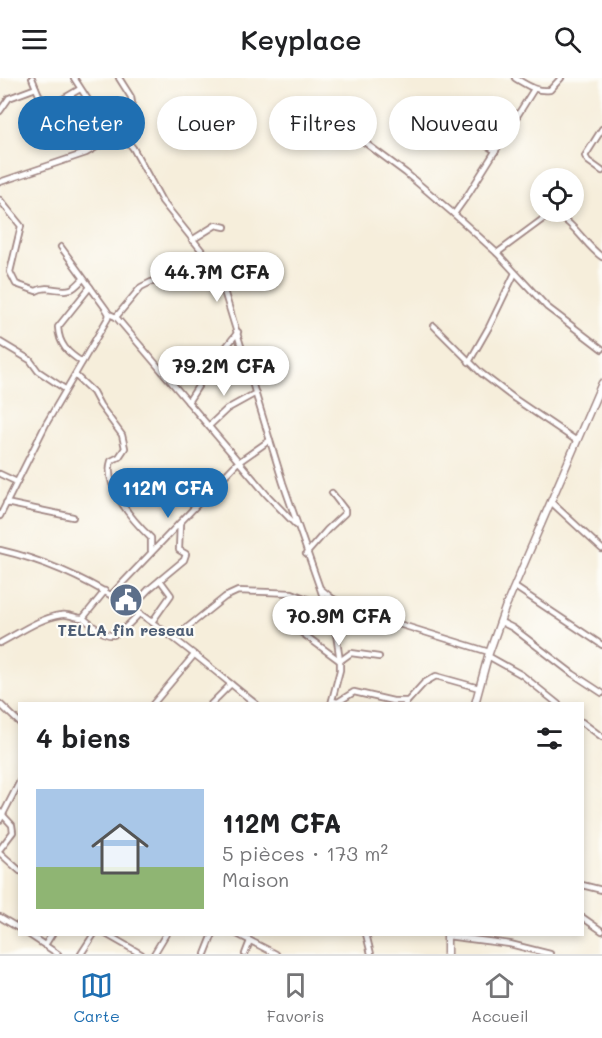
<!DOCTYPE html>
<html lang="fr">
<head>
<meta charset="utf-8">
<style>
	:root { --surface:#fff; --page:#f6f6f6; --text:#202124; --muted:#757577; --line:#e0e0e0; --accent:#1f6fb2 }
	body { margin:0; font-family:Mali,sans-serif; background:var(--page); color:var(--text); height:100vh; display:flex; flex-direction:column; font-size:22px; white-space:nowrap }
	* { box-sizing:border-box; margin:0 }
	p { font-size:20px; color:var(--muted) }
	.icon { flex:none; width:33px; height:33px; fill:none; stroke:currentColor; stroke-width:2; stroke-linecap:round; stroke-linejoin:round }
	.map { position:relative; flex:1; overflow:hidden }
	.side { position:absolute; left:18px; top:624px; width:566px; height:234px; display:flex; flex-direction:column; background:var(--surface); border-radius:0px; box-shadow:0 3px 9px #0003 }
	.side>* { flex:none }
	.banner { position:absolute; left:18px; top:18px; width:567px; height:54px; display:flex; gap:12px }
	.fabs { position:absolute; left:530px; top:90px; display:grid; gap:12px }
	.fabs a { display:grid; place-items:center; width:54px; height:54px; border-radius:50%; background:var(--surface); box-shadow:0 3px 9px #0003; font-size:30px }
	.price { position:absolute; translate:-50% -51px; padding:0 14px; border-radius:21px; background:#fff; color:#222; font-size:20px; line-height:39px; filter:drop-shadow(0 2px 3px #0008) }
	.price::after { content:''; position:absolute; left:50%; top:36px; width:18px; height:14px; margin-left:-9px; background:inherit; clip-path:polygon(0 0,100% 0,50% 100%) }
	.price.on { background:var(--accent); color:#fff }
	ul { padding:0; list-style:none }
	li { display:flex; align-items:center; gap:18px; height:150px; padding:0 18px }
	li span { display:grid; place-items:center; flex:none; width:168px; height:120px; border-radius:0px; color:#555 }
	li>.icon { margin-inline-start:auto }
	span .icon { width:72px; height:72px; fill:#fffc; stroke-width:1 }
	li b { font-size:26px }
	h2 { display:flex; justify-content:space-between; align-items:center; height:72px; padding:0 18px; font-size:26px }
	.chip { padding:0 21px; border-radius:27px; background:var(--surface); box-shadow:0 3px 9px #0003; font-size:21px; line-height:54px }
	.chip.on { background:var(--accent); color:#fff }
	header { display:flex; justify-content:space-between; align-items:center; height:78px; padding:0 18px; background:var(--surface); font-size:27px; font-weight:600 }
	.menu { display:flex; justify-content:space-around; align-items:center; height:84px; border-top:2px solid var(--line); background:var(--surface); font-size:16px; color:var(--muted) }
	.menu a { display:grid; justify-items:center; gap:3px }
	.menu .on { color:var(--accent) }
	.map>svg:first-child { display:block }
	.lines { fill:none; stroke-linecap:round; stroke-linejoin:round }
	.minor-casing { stroke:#a08683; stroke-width:8 }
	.secondary-casing { stroke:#a08683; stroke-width:9 }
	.minor { stroke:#fff; stroke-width:4.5 }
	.secondary { stroke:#fff; stroke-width:6 }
	.labels { text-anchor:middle; stroke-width:4.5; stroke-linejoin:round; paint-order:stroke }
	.service-label { font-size:16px; font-weight:bold; fill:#4e5e75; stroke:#fdfcf7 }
</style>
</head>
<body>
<header><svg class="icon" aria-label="menu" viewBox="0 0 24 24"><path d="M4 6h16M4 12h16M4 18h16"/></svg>Keyplace<svg class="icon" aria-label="search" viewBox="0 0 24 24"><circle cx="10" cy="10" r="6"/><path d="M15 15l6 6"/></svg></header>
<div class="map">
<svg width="602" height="876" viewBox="0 0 602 876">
	<rect width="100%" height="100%" fill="#fdfcf7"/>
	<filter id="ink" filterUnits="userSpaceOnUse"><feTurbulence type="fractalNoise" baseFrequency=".0167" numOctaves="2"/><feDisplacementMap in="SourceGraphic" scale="12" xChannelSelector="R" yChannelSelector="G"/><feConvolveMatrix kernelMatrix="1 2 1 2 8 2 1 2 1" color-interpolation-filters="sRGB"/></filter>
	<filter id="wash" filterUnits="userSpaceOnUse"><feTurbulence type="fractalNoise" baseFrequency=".008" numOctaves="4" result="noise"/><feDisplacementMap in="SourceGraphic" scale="24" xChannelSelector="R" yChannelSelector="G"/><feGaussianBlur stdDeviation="1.35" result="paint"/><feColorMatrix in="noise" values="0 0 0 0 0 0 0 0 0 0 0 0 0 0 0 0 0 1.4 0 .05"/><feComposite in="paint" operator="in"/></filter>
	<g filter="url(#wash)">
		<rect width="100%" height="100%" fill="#f6eedb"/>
	</g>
	<g filter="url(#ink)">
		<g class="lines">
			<!-- minor casing -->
			<g class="minor-casing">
				<g id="minor">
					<path d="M32,0C36,10 40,23 49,29L80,11"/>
					<path d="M74,0L103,45L124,59L133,70L162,123L210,183L225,216L283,405L336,556L340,583V592L331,626"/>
					<path d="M119,0L131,19L132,25L121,43L122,57"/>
					<path d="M515,0C527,7 536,14 550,12L561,0"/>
					<path d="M0,33L9,20L36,10"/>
					<path d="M450,46L496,73"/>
					<path d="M602,51L585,78L588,83L602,93"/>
					<path d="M356,58L406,95L454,136L497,175L547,229L602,271"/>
					<path d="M0,104L86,75L119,56"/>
					<path d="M0,122L21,148L10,194L16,206L36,213C48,206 60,215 71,211C75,210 80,204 83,201"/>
					<path d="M454,136L469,115L534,11"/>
					<path d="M192,162L216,147L225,149"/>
					<path d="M497,175L543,141L559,138C577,148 585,167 602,179"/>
					<path d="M109,236L116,239L267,417L296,447"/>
					<path d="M116,239L141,209L151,204L163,203L210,183"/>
					<path d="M434,248L481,295L515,321L577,363"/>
					<path d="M0,264L30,282L38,293L65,311"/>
					<path d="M82,284C68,275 59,267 58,249L90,209"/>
					<path d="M469,284L489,249L515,195"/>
					<path d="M75,297L93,314L100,327L122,357L125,370L119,379L111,383C103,408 133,443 151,460V473"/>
					<path d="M188,324L211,288L238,254"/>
					<path d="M209,348L227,331L256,315"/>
					<path d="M0,396L17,404"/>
					<path d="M551,424L602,471"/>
					<path d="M6,425L73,439"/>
					<path d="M0,438L46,346L108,240L109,236L106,231L61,169"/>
					<path d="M0,472C105,496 174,561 256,626"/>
					<path d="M306,476L327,452L345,435V432L332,415"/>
					<path d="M515,509L602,567"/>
					<path d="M321,511L333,521L389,543L489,574"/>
					<path d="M111,517L236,386L270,362"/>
					<path d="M132,529L149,511L184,482L186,476L179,472L180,445"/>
					<path d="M83,540C114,565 113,562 140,535"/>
					<path d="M152,544L171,517L160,502"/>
					<path d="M501,544L513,550L573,596L602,615"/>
					<path d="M298,552L340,583L351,575L379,579"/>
					<path d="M174,560L225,519L238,513L292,515L317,525L333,521"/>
					<path d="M0,565C19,555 40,540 61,537C70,535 75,541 83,540L105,513"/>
					<path d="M488,578L522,597L558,626"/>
					<path d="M332,623L338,624L354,614L393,623H407"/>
					<path d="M0,626L20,645"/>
					<path d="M153,626L194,577"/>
					<path d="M211,626L231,606"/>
					<path d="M405,626L424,605L436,598L479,610"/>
					<path d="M582,644L602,659"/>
					<path d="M0,734L12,747L13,754L0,771"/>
					<path d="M0,742L20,703"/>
					<path d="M0,775L20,793"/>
					<path d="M582,807L602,812"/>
					<path d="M0,839L20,851"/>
					<path d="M582,839L602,853"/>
					<path d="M28,856L58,876"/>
					<path d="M106,856L141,876"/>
					<path d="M237,856L276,876"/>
					<path d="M366,856L371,876"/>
					<path d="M447,858L510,866L550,876"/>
					<path d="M45,867L52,856"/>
					<path d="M81,876L94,856"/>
					<path d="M154,876L166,856"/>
					<path d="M205,876L213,856"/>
					<path d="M245,876L250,863"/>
				</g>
			</g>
			<!-- secondary casing -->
			<g class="secondary-casing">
				<g id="secondary">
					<path d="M475,626L488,578L505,530L602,305"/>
					<path d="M447,876V856"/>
				</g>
			</g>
			<!-- minor -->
			<use href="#minor" class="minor"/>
			<!-- secondary -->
			<use href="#secondary" class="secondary"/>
		</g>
	</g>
	<!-- icons -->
	<defs>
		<g id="civic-disc" transform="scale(1.725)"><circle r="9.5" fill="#5c6f8a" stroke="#fdfcf7"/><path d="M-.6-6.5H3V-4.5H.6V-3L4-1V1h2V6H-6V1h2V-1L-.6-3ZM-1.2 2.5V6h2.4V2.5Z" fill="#fff"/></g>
	</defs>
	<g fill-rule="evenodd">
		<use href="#civic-disc" x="126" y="522"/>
	</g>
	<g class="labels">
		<!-- service labels -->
		<g class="service-label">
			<text x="126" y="558">TELLA fin reseau</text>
		</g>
	</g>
</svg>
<div class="fabs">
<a><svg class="icon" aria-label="locate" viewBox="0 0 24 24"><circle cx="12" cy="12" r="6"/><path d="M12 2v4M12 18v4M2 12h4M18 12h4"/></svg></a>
</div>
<b class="price" style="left:217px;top:225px">44.7M CFA</b>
<b class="price" style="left:224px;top:319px">79.2M CFA</b>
<b class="price on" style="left:168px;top:441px">112M CFA</b>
<b class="price" style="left:339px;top:569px">70.9M CFA</b>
<div class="banner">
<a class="chip on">Acheter</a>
<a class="chip">Louer</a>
<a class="chip">Filtres</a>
<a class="chip">Nouveau</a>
</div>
<section class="side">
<h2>4 biens<svg class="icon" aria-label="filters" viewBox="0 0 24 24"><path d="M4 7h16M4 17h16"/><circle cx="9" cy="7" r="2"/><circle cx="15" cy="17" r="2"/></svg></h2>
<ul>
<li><span style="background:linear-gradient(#a9c7e8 65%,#8fb573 0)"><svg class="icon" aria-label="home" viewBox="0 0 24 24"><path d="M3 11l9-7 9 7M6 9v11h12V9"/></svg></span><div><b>112M CFA</b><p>5 pièces · 173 m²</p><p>Maison</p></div></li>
</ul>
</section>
</div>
<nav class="menu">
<a class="on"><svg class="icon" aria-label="map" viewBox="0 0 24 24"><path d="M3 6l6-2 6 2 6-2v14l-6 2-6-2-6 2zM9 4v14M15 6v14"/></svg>Carte</a>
<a><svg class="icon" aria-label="saved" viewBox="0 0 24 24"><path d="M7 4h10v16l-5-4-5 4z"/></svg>Favoris</a>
<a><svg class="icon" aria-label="home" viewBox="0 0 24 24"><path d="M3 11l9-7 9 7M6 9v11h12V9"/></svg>Accueil</a>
</nav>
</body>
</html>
